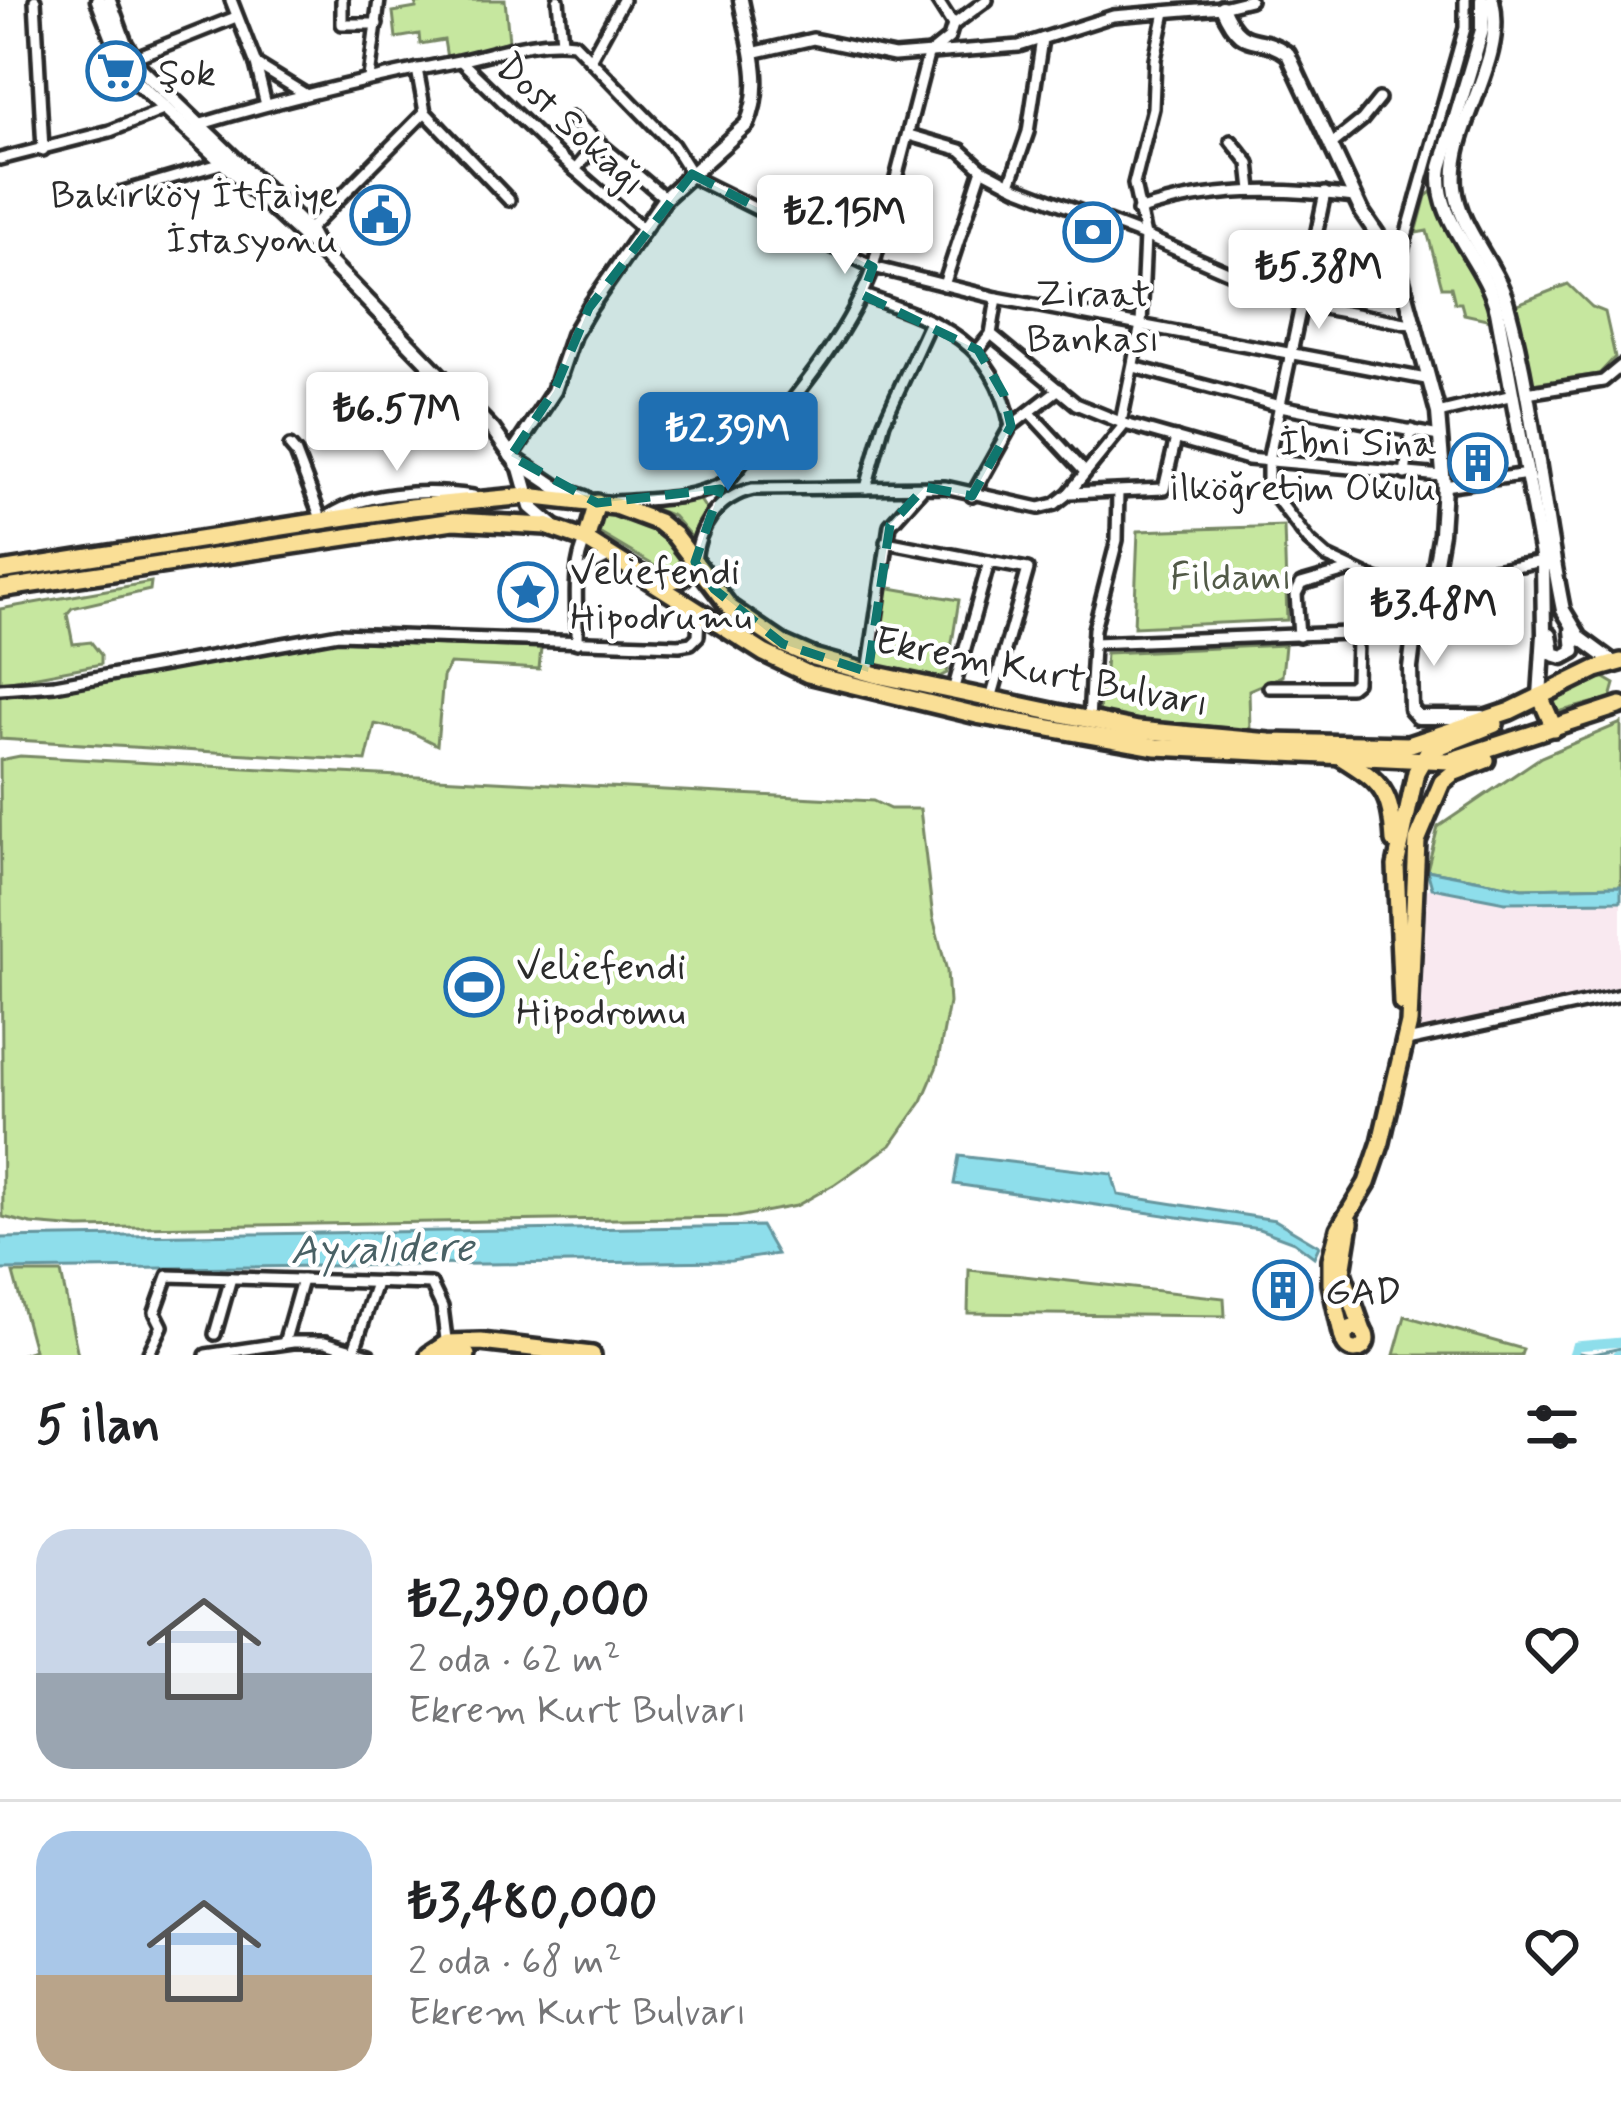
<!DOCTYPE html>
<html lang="tr">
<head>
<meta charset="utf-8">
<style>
	:root { --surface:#fff; --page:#f6f6f6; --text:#202124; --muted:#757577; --line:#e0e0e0; --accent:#1f6fb2 }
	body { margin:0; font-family:Mynerve,sans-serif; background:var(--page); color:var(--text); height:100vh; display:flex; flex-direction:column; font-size:45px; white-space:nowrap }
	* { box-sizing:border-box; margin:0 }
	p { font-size:39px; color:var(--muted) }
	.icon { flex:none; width:66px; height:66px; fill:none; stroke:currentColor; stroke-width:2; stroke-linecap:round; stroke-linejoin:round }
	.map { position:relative; height:1355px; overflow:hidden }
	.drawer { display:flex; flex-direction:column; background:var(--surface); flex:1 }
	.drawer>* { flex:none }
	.price { position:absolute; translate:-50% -102px; padding:0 27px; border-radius:12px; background:#fff; color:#222; font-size:39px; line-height:78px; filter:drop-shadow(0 3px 6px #0008) }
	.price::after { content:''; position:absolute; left:50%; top:72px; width:36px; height:27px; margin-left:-18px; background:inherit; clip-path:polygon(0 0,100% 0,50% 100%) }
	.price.on { background:var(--accent); color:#fff }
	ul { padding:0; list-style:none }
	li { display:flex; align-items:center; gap:36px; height:300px; padding:0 36px }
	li+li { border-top:3px solid var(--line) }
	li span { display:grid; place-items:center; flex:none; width:336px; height:240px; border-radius:36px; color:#555 }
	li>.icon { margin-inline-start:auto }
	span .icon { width:144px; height:144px; fill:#fffc; stroke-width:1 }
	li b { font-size:51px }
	h2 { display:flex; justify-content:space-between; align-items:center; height:144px; padding:0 36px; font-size:51px }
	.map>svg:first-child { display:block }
	.built { fill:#f9e9f0 }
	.green { fill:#c6e79f; stroke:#788965; stroke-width:3 }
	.water { fill:#8edeeb; stroke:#66969e; stroke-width:3 }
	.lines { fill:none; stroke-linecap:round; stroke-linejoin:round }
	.stream { stroke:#66969e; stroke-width:3 }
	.canal { stroke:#8edeeb; stroke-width:9 }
	.minor-casing { stroke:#2b2b2b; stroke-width:18 }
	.tertiary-casing { stroke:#2b2b2b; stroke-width:21 }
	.primary-casing { stroke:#2b2b2b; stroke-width:24 }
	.minor { stroke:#fff; stroke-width:9 }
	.tertiary { stroke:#fff; stroke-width:12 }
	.primary { stroke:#fadf96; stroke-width:15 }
	.marked { fill:#0f766e; fill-opacity:0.2; stroke:#0f766e; stroke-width:9; stroke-dasharray:24 15; stroke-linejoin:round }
	.labels { text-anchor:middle; stroke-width:9; stroke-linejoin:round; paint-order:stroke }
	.poi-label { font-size:39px; fill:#2b2b2b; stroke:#fff; text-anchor:start }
	.street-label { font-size:39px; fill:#2b2b2b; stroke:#fff }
	.park-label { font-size:39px; fill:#525a48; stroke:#fff }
	.water-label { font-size:42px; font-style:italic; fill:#496165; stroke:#fff }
</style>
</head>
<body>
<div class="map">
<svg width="1621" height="1355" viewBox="0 0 1621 1355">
	<rect width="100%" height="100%" fill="#fff"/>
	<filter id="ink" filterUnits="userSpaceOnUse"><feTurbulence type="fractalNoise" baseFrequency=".00833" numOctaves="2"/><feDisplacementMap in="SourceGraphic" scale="24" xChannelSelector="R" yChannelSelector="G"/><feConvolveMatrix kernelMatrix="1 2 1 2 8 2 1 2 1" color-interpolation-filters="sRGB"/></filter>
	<g filter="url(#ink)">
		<!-- built -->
		<path class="built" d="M1432,888L1505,902L1621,901V1002L1416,1047L1423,965L1422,891Z"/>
		<!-- green -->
		<g class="green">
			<path d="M433,0H505L509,41L447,58L444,40L420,44L419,34L396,38L393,12L416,8V4Z"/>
			<path d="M1431,192L1484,295L1491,320L1464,314L1461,303H1455L1451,287H1442L1427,231L1416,233L1426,196Z"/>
			<path d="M1568,284L1592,307L1605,312L1615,357L1599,374L1531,384L1515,305Z"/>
			<path d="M700,500L706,509L695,541L673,516L637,502Z"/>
			<path d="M600,511C637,513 664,532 686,560L681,573L670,575L599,533L595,528Z"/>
			<path d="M1284,526L1287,620L1134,627L1138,531Z"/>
			<path d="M151,582L150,590L72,608L67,614L73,644L91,642L101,655V664L0,683V609Z"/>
			<path d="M885,587L959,600L947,673L937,678L871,666Z"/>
			<path d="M331,641L541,648L539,669L450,664L443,677L437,745L411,732L375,724L366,761L0,739V695H34Z"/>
			<path d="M1285,645L1282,676L1249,690L1250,730L1100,716L1098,680L1105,670L1106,653Z"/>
			<path d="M1603,677L1615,684L1611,698L1554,713L1552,699Z"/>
			<path d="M1621,723V886L1522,888L1427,870L1438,827L1541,757Z"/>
			<path d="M20,756L873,801L890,809H920L933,918L947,971L949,1003L937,1066L922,1101L891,1145L835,1184L796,1206L737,1217L79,1228L31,1224L3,1217L0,760Z"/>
			<path d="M969,1270L1224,1298L1225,1316L968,1313Z"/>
			<path d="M13,1273H61L78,1355H20L34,1350Z"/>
			<path d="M1405,1316L1523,1349L1521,1355H1394Z"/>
		</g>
		<!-- water -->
		<g class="water">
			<path d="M1427,870L1522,888L1621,886V901L1505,902L1432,888Z"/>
			<path d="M959,1156L1112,1174L1118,1195L1275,1220L1319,1246L1314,1257L1294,1242L1259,1229L954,1184Z"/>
			<path d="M761,1226L777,1254L731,1261L0,1270V1238Z"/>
		</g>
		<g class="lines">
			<!-- stream -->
			<path class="stream" d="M1574,1352L1590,1355L1621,1348"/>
			<!-- canal -->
			<g class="canal">
				<path d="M1573,1355L1576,1346L1621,1342"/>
				<path d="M1617,1355L1621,1354"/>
			</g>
			<!-- minor casing -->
			<g class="minor-casing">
				<g id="minor">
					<path d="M35,0L43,150"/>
					<path d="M231,0L256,64L305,94"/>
					<path d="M342,0V24H377"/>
					<path d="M558,0L562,41"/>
					<path d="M937,0L953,25"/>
					<path d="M752,53L813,39L894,56L1019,46L1113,16L1222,7L1250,0"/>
					<path d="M133,58L236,17"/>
					<path d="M590,60L623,0"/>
					<path d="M461,61L558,155L643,229"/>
					<path d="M256,64L266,105"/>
					<path d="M417,69L425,112L509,200"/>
					<path d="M369,78L379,0"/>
					<path d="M572,118L598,142"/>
					<path d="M198,125C283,99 367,79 454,62C495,54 531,38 574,43L673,145L694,178L873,267L997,298L1426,379"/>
					<path d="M909,135L961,150L982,169L1016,187L1145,236L1301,304L1416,325"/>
					<path d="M1231,141L1249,163L1252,190"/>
					<path d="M1332,144L1362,120L1379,99"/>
					<path d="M0,159L110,131L163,110"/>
					<path d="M575,170L598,142L665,198"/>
					<path d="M1010,184L1028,132L1042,39"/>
					<path d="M120,193L223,163"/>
					<path d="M1325,193L1268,461V480L1278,500L1309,541L1327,557L1376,580L1400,587L1543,561"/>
					<path d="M1138,211C1210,187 1281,188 1355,197"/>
					<path d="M308,230L425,112"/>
					<path d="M1398,265L1465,28V0"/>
					<path d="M944,285L982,169"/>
					<path d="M863,295C939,322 993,339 1011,426"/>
					<path d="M991,334L1076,404L1125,424L1248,459L1442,476"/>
					<path d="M978,350L991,334L997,298"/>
					<path d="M1134,367L1280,406L1439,436"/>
					<path d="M1526,393L1603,381L1621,366"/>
					<path d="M1030,413L1084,471"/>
					<path d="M1438,413L1513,395"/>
					<path d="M1121,422L1141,325L1145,236L1134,184L1153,108L1155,59L1165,12"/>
					<path d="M290,446L296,453L322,521C359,491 427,489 473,496"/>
					<path d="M1405,474L1411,430"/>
					<path d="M1444,486L1528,474"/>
					<path d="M866,488L884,422L930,322"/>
					<path d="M1069,493L1164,489L1176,438"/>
					<path d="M972,496L1011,426L1059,389"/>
					<path d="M614,502C653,499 693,500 728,481C779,414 844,347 873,267L928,55L949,38L953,25L987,0"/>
					<path d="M886,542L989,562L953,691"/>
					<path d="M695,562C698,526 718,497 753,489L945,487L1039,508L1055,504L1069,493L1125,424"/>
					<path d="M989,562L1028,569L991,699"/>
					<path d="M578,573L610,556"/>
					<path d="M1299,636L1296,594L1301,584L1353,569"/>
					<path d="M577,643C578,612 571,567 586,540"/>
					<path d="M1093,643L1348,633L1357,637L1356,682L1350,687H1269"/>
					<path d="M868,672L890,525L923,488"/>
					<path d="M0,689L55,685L338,634L679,645L691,643L698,636L699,612"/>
					<path d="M1089,720L1094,629L1117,540L1118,492"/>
					<path d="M1402,1042L1621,995"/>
					<path d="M215,1334L231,1278"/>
					<path d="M284,1343L302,1280"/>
					<path d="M354,1350L376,1283"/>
					<path d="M148,1355L162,1326L155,1312L168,1276L431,1284L442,1307L447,1347"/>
					<path d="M206,1355L293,1342H325L369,1355"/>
				</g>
			</g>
			<!-- tertiary casing -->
			<g class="tertiary-casing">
				<g id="tertiary">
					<path d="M98,0L122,62L135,81L319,251L493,430L520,468L531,507L553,526"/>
					<path d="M109,0L125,44L139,67L308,230L316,245"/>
					<path d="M1482,0V30L1441,167C1432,219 1486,262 1497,311L1543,561L1544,634L1540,696"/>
					<path d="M1492,0C1507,64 1449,124 1455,187C1459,229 1496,263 1507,304C1534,404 1542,508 1563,610L1580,638L1614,663"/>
					<path d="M1222,7C1243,56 1256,30 1288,54L1362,212L1398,265L1438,413L1444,486L1441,533L1433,579L1415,628L1410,668L1411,709L1418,717H1482"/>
					<path d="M511,456L554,391L573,335L589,308L665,198L747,124C765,84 749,41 741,0"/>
					<path d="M519,462L559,489L585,498"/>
					<path d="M1550,635L1553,654L1563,657L1574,651L1572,630"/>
				</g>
			</g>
			<!-- primary casing -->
			<g class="primary-casing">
				<g id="primary">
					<path d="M586,540L597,503"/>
					<path d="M0,571L411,507L527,496L615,506L658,522L674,535L730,608L783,644L813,657L877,675L1138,730L1270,742L1408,745L1510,711L1596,669L1621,662"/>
					<path d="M640,574L764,653L808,674L977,715L1156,747L1449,761L1621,705"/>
					<path d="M0,589L453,521L546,526L586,540L640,574L665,582L682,578L695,562"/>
					<path d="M1540,696L1554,728"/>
					<path d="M1341,757C1383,783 1391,792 1394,841"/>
					<path d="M1402,1003L1396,866L1416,772L1428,751L1495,724"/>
					<path d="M1350,1223L1342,1272L1363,1331"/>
					<circle cx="1355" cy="1339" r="11"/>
					<path d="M1343,1338L1331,1284V1259L1339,1229L1367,1183L1381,1142L1409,1023L1417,841L1442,782L1453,773L1486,760"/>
					<path d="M429,1355L447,1343L481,1342L592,1355"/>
					<path d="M443,1355H467"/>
				</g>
			</g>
			<!-- minor -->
			<use href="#minor" class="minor"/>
			<!-- tertiary -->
			<use href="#tertiary" class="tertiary"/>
			<!-- primary -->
			<use href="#primary" class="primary"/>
		</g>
	</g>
	<!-- marked area -->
	<path class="marked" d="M692,174L873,267L863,295L978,350L1004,395L1011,426L972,496L925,487L890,525L868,672L783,644L714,589L695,562L720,489L597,503L511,456L554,391L589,308Z"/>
	<!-- icons -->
	<defs>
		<g id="supermarket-ring" transform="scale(3)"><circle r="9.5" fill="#fff" stroke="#1f6fb2" stroke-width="1.5"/><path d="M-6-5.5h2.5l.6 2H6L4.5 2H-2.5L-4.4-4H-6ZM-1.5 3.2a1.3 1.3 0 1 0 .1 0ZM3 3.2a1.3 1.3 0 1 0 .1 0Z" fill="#1f6fb2"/></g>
		<g id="civic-ring" transform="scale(3)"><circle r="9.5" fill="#fff" stroke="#1f6fb2" stroke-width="1.5"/><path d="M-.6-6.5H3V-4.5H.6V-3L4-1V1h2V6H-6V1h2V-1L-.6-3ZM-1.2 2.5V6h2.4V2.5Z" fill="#1f6fb2"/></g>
		<g id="bank-ring" transform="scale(3)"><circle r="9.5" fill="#fff" stroke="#1f6fb2" stroke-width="1.5"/><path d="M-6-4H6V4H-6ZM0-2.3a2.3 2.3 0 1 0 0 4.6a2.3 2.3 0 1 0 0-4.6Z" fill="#1f6fb2"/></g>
		<g id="building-ring" transform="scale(3)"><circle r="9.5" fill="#fff" stroke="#1f6fb2" stroke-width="1.5"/><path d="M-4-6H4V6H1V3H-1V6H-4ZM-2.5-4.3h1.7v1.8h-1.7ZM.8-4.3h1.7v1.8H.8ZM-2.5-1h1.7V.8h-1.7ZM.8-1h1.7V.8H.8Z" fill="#1f6fb2"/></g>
		<g id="sight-ring" transform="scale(3)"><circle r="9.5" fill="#fff" stroke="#1f6fb2" stroke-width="1.5"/><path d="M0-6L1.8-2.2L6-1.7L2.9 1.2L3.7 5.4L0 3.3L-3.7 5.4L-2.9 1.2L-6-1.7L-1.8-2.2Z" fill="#1f6fb2"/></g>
		<g id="stadium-ring" transform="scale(3)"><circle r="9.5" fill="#fff" stroke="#1f6fb2" stroke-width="1.5"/><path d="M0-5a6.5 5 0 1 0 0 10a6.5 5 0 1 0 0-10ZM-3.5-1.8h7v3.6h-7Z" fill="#1f6fb2"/></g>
	</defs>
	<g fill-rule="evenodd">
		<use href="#supermarket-ring" x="116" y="71"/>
		<use href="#civic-ring" x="380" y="215"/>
		<use href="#bank-ring" x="1093" y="232"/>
		<use href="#building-ring" x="1478" y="463"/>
		<use href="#sight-ring" x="528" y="592"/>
		<use href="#stadium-ring" x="474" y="987"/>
		<use href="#building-ring" x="1283" y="1290"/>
	</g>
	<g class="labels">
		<!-- poi labels -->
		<g class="poi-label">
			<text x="158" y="85">Şok</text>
			<text x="338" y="207" text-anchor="end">Bakırköy İtfaiye<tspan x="338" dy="45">İstasyonu</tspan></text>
			<text x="1093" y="306" text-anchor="middle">Ziraat<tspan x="1093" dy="45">Bankası</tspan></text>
			<text x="1436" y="455" text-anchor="end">İbni Sina<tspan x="1436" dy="45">ilköğretim Okulu</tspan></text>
			<text x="570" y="584">Veliefendi<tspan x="570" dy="45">Hipodrumu</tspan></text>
			<text x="516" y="979">Veliefendi<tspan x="516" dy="45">Hipodromu</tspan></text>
			<text x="1325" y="1304">GAD</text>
		</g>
		<!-- street labels -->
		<g class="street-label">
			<text transform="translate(572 123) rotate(43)" y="14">Dost Sokağı</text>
			<text transform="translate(1042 670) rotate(11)" y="14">Ekrem Kurt Bulvarı</text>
		</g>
		<!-- park labels -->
		<g class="park-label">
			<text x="1231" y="589">Fildamı</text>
		</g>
		<!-- water labels -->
		<g class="water-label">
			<text transform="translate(382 1247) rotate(-1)" y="15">Ayvalıdere</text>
		</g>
	</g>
</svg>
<b class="price" style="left:845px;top:277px">₺2.15M</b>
<b class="price" style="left:1319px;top:332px">₺5.38M</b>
<b class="price" style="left:397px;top:474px">₺6.57M</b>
<b class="price on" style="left:728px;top:494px">₺2.39M</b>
<b class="price" style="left:1434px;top:669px">₺3.48M</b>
</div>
<section class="drawer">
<h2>5 ilan<svg class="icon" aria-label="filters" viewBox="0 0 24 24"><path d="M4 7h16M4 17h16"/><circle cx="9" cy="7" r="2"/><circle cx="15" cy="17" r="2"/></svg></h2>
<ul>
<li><span style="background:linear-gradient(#c9d6e8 60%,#9aa5b1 0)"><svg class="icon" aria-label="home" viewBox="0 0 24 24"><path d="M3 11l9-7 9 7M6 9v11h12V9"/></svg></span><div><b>₺2,390,000</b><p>2 oda · 62 m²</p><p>Ekrem Kurt Bulvarı</p></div><svg class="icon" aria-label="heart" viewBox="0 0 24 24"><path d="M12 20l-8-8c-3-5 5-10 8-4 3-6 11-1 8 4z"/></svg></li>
<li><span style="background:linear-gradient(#a9c7e8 60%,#b9a48a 0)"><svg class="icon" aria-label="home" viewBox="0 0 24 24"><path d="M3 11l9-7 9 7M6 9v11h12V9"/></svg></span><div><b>₺3,480,000</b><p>2 oda · 68 m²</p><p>Ekrem Kurt Bulvarı</p></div><svg class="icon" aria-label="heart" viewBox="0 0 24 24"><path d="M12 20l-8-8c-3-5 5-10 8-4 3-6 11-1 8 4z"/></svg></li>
</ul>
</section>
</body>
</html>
